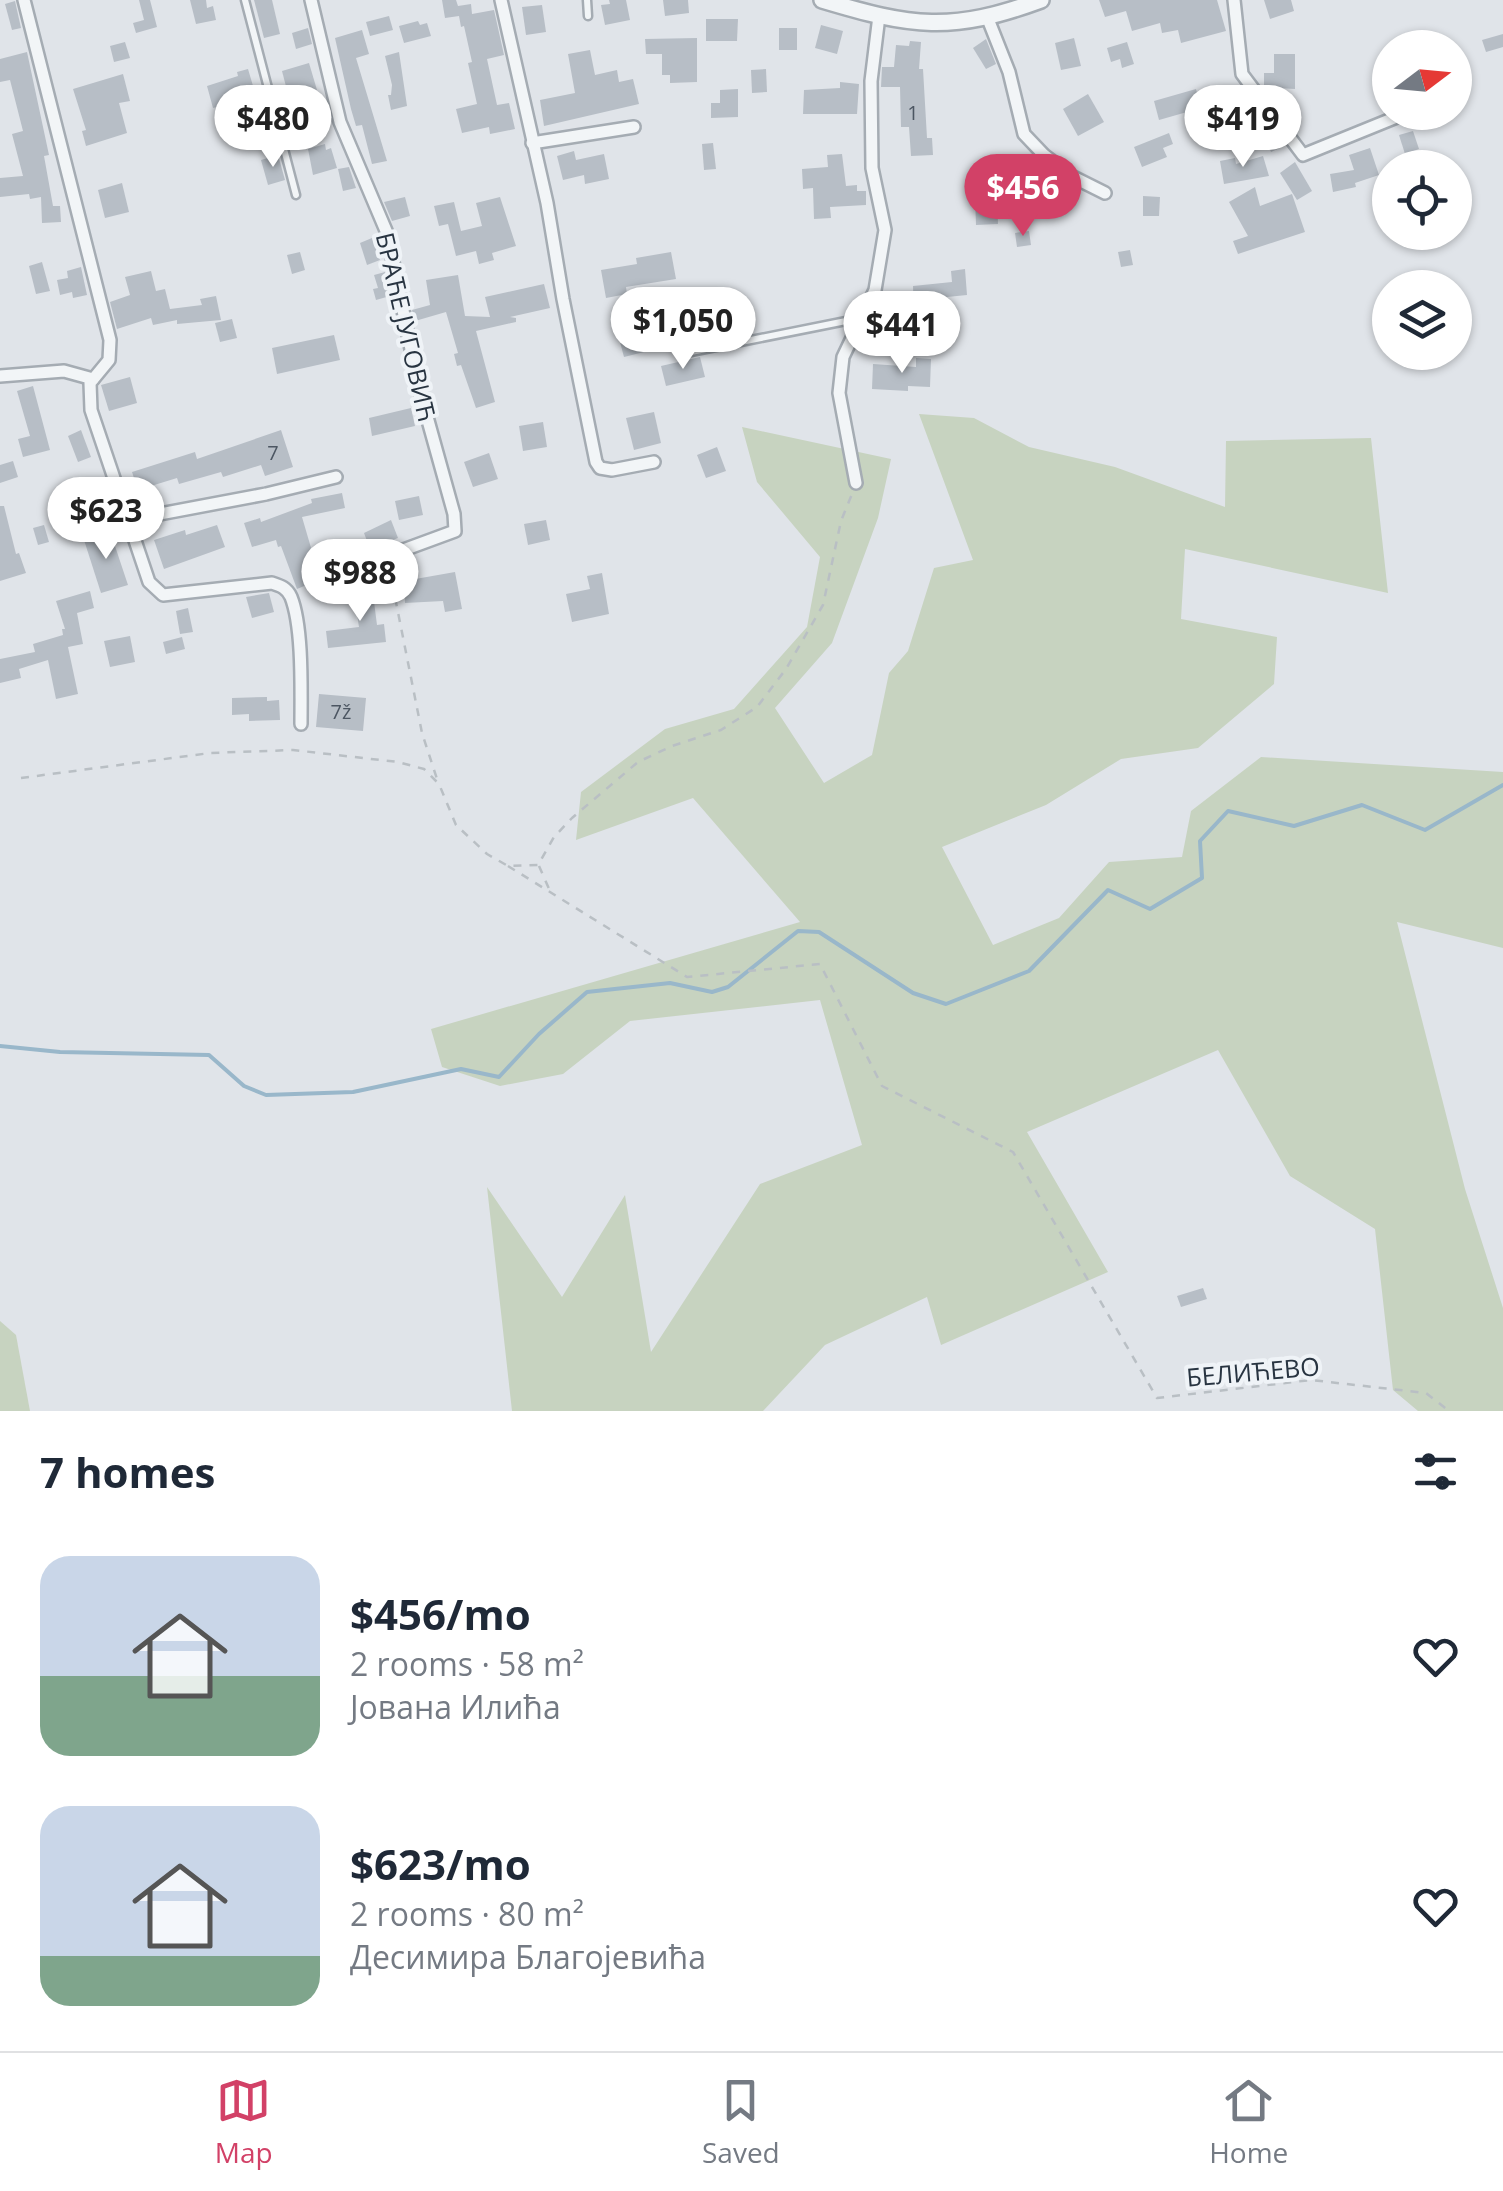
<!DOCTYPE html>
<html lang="en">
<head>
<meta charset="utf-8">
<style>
	:root { --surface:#fff; --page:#f6f6f7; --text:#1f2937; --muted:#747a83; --line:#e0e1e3; --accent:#d24167 }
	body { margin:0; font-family:"Open Sans",sans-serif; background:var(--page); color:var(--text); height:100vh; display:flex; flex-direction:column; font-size:38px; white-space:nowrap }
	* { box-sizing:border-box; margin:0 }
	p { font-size:32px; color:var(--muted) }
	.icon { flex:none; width:55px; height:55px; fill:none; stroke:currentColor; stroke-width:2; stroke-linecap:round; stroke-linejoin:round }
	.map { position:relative; height:1411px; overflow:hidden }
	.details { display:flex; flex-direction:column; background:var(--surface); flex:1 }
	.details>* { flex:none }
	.needle { width:65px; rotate:74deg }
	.buttons { position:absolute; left:1372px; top:30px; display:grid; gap:20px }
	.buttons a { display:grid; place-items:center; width:100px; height:100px; border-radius:50%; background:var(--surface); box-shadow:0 2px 8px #0004; font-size:50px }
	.price { position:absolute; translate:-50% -85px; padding:0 22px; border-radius:35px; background:#fff; color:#222; font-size:32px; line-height:65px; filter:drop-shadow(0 2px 5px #0008) }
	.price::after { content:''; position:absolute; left:50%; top:60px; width:30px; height:22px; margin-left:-15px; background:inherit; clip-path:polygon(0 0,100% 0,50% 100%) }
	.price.selected { background:var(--accent); color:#fff }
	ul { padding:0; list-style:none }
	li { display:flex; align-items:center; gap:30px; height:250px; padding:0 40px }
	li span { display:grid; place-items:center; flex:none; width:280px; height:200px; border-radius:30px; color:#555 }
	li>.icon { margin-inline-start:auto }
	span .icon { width:120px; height:120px; fill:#fffc; stroke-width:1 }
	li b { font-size:42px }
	h2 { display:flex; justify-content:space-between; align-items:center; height:120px; padding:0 40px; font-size:42px }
	.dock { display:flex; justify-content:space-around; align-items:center; height:140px; border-top:2px solid var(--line); background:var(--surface); font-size:28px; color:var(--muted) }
	.dock a { display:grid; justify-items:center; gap:5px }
	.dock .selected { color:var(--accent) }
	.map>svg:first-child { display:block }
	.green { fill:#c7d3c0 }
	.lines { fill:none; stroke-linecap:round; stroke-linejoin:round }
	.stream { stroke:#99b7ca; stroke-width:4 }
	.building { fill:#b7bec6 }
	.service-casing { stroke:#a5acb3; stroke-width:11 }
	.minor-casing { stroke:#a5acb3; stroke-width:16 }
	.tertiary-casing { stroke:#a5acb3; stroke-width:20 }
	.path { stroke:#b9bfc4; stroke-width:2.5; stroke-dasharray:8 8; stroke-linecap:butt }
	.service { stroke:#f2f5f7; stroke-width:6 }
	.minor { stroke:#f2f5f7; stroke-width:11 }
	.tertiary { stroke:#f2f5f7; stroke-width:15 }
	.labels { text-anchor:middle; stroke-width:8; stroke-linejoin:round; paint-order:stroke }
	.number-label { font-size:20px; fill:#4c5662 }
	.street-label { font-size:25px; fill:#283441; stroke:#eff3f7 }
</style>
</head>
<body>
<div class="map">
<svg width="1503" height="1411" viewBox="0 0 1503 1411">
	<rect width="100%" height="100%" fill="#e0e4e9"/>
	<!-- green -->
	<g class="green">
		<path d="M919,414L974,418L1029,447L1115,467L1225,507L1226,441L1371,438L1388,593L1185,549L1181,619L1277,637L1274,684L1198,748L1121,759L1046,805L942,847L993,945L1059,918L1109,862L1182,857L1191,811L1261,757L1503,772V948L1397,922L1465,1189L1503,1308V1411H1418L1393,1390L1375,1229L1290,1176L1218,1050L1027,1132L1108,1272L941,1345L927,1297L825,1345L763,1411H512L487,1187L562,1297L625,1195L651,1352L760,1184L862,1145L820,1000L630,1021L563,1074L500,1086L442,1067L431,1029L800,922L693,798L576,840L581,792L665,729L734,709L807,627L820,557L757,482L742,427L891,459L878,518L832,643L775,708L824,783L872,755L889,673L908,651L934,568L973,560Z"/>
		<path d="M0,1321L16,1335L30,1411H0Z"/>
	</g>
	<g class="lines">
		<!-- stream -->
		<path class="stream" d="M0,1046L60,1052L209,1055L244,1086L266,1095L353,1092L461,1069L499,1077L539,1034L587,992L670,983L712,992L728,987L798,931L819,932L913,993L946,1004L1029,971L1108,890L1150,909L1202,878L1200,841L1228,811L1294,826L1362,805L1425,830L1503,785"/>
	</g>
	<!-- building -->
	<g class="building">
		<path d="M139,0H150L157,27L136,33L133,23L144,20Z"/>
		<path d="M190,0H206L207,8L213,6L216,20L196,24Z"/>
		<path d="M254,0H272L280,34L264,38Z"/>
		<path d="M442,0H456L458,6L471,4L472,14L494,10L504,55L487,59L497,105L509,103L515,129L490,134L489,127L462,133L456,109L477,104L468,63L472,62L464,26L461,27L459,16L445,18Z"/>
		<path d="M609,0H626L630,20L605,25L601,5L610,4Z"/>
		<path d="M663,0H688L689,13L665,16Z"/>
		<path d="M1099,0H1217L1226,31L1181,43L1178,30L1162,33L1160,23L1132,31L1126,11L1105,17Z"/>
		<path d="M1264,0H1291L1294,11L1270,19Z"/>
		<path d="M15,1L21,28L12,30L5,4Z"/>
		<path d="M542,5L546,32L526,35L522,7Z"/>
		<path d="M389,16L393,30L370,36L366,22Z"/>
		<path d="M706,19H738L737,41H706Z"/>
		<path d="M418,21L420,25L427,23L431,36L404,43L399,26Z"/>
		<path d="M821,25L843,31L837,54L815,48Z"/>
		<path d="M308,28L312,44L296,49L292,33Z"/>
		<rect x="779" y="28" width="18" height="22"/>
		<path d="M362,30L369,54L356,58L387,161L372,164L362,125L356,126L351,109L335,38Z"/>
		<path d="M1503,34V47L1486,52L1482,40Z"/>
		<path d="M697,38V82L670,83V75H662V54H646L645,39Z"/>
		<path d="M1074,38L1081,66L1061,70L1055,43Z"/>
		<path d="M986,39L996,64L986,69L973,48Z"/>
		<path d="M910,41L921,42L919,69H923L927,138H932L933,155L911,156L909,127H901L900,87H881L882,67H894L896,45L909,46Z"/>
		<path d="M125,42L130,58L114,62L110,46Z"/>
		<path d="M1127,42L1134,64L1122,68L1120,59L1111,62L1107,48Z"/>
		<path d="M590,50L595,75L617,70L619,82L633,79L639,104L544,126L540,100L575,93L568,54Z"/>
		<path d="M27,52L49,155L44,156L53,206H60L61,222L42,223L41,197L30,199L29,194L0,197V178L23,176L12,134L23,131L10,80L0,82V59Z"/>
		<path d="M399,52L407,106L391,110L388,95H391L392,85L385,56Z"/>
		<path d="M1274,54H1295V89L1264,87V73H1274Z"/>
		<path d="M309,63L317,90L289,98L282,71Z"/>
		<path d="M248,69L256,96L213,108L207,86L238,76L237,72Z"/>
		<path d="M766,69L767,92L752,93L751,70Z"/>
		<path d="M123,74L130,101L119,103L127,133L86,146L82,131L86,130L73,89Z"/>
		<path d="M840,82L859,84L857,114H803L804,90L840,88Z"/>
		<path d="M738,89V117L711,118V103H720V90Z"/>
		<path d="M1196,89L1201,108L1159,120L1154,101Z"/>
		<path d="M1088,94L1104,122L1078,136L1063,109Z"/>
		<path d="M1272,129L1284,146L1271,152L1263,133Z"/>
		<path d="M1413,131L1419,149L1405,154L1399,135Z"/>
		<path d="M1169,133L1173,144L1163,148L1167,157L1142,167L1134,147Z"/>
		<path d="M713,143L716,169L704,170L702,144Z"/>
		<path d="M325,144L326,150L331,148L337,168L313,175L308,149Z"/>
		<path d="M1370,148L1379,175L1355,183L1356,187L1333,192L1330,174L1354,170L1349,155Z"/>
		<path d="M574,151L576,160L604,154L609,179L585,184L584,175L563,180L557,156Z"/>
		<path d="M842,154L846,186L857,185V191H866V205L830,207L831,218L814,219L813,188L803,189L802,169L828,167L827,155Z"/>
		<path d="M278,155L285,180L268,185L261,160Z"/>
		<path d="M1263,156L1269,176L1224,184L1220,161L1235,158L1236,164Z"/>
		<path d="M1295,162L1312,191L1297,200L1280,173Z"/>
		<path d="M349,167L356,188L343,191L338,169Z"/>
		<path d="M122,183L129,212L105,218L98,190Z"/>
		<path d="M1255,187L1260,206L1292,194L1305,232L1238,254L1233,241L1248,236L1229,202Z"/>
		<path d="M997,195L998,224L976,225L975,196Z"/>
		<path d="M1143,196L1160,197L1159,216H1143Z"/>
		<path d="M405,197L410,216L392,221L384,202Z"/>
		<path d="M500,197L516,246L492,253L494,260L479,264L476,251L456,256L448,224L439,226L434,206L454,202L461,231L482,226L476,203Z"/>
		<path d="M1029,231L1031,245L1017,247L1015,233Z"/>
		<path d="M372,238L380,260L367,265L360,243Z"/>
		<path d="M1130,250L1133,265L1121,267L1118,252Z"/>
		<path d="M300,252L305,270L292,274L287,255Z"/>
		<path d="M671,252L676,279L626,287L627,294L606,298L601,270L637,264L636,258Z"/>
		<path d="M42,262L50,291L36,294L29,266Z"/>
		<path d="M81,267L87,295L73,298L72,292L60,295L57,280L68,278L67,271Z"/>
		<path d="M965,269L967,295L927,299L926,345L898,344L899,316L914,317L913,286L952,282L951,271Z"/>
		<path d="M151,271L156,291L165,289L170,309L202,305L200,299L216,296L221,320L177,324V320L153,325L151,318L117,329L110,302L130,295L125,277Z"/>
		<path d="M385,272L390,296L376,300L373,289L378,288L374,275Z"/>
		<path d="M458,275L465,316L490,317L485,297L544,284L550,308L510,317L516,318V322L476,331L495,402L476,408L461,365L457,366L454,354L458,353L446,312L415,321L412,310L430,305L426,280Z"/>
		<path d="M232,319L237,338L220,342L215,323Z"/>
		<path d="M637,326L644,352L624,357L617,331Z"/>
		<path d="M334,335L340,360L277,374L272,348Z"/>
		<path d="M700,357L705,377L666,386L661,366Z"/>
		<path d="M916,358L931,359L930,387L908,386V391L872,389L873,364L916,367Z"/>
		<path d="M130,377L137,403L109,411L101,385Z"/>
		<path d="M33,386L50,450L23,457L18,439L30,436L17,391Z"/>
		<path d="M411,408L415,426L372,436L369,418Z"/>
		<path d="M654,412L661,443L634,450L626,418Z"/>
		<path d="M543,422L547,447L523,451L519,426Z"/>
		<path d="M81,430L91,457L78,462L68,436Z"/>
		<path d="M281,430L293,467L265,476L261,465L223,477L221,472L179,484L177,478L138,490L132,472L195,452L197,459Z"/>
		<path d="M717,447L726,471L706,478L697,455Z"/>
		<path d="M489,453L498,479L473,487L464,462Z"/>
		<path d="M13,461L18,477L0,483V465Z"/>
		<path d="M342,493L345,508L302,517L314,558L334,548L345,569L297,589L281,546L278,547L276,540L252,547L244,523L260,518L261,522L312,503L311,499Z"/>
		<path d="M419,496L423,515L399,520L395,501Z"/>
		<path d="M0,506H4L16,554L19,553L26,573L0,581Z"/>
		<path d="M391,520L398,538L370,549L364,533Z"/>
		<path d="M546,520L550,540L528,545L524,524Z"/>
		<path d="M44,525L49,542L38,545L33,528Z"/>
		<path d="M217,525L225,547L164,569L154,540L185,530L186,535Z"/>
		<path d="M110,531L128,585L101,593L84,540Z"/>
		<path d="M455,572L462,609L445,612L443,601L405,603L404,581Z"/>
		<path d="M602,573L609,614L572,622L566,594L590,589L587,576Z"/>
		<path d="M372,586L377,625L384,624L386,642L328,648L326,631L359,627L353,589Z"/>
		<path d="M90,591L94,608L77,613L83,644L68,647L78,694L56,699L48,660L19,669L21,678L0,683V659L35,652L33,644L63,635L62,629H65L56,601Z"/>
		<path d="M269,593L274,612L252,618L246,597Z"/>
		<path d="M188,608L193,632L180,634L176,611Z"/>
		<path d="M130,636L135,662L110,667L104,641Z"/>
		<path d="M182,637L185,649L166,654L163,642Z"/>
		<path d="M319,694L366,698L363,731L316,727Z"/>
		<path d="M267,697V701L279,700L280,720L249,721V714L232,715V698Z"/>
		<path d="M1203,1288L1207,1299L1181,1307L1177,1296Z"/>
	</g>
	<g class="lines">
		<!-- service casing -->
		<g class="service-casing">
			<g id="service">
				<path d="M245,0L296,195"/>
				<path d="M587,0L588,16"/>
				<path d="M686,353L861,318"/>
			</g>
		</g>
		<!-- minor casing -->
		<g class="minor-casing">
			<g id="minor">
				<path d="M24,0L110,340L109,360L90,383L91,410L149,582L163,595L272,583C281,586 287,588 291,597C303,627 301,691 301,724"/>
				<path d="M311,0L340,122L387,233L419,388L454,514L455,531L387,556"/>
				<path d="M501,0L547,203L563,299L596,462L600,468L612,470L654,462"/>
				<path d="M1234,0L1242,74L1303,155L1409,112"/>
				<path d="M988,19L1009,72L1024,134L1044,155L1073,177L1105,193"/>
				<path d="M532,143L634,127"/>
				<path d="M0,376L64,371L93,379"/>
				<path d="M856,483L839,393L843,357L875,290L885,230L872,168L871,81L879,16"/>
				<path d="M128,520L266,494L336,477"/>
			</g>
		</g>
		<!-- tertiary casing -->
		<g class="tertiary-casing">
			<path id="tertiary" d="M822,0C912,27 951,33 1041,0"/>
		</g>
		<!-- path -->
		<g class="path">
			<path d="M389,567L422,733L437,779"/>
			<path d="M21,778L210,753L293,750L398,762L424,769L439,784L456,825L487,854L508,866L538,865L554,837L572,818L638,762L672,746L721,730L757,707L786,669L823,605L841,521L852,494"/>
			<path d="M508,866L687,977L820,964L882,1086L1013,1152L1157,1398L1311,1380L1426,1393L1449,1411"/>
			<path d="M539,866L550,891"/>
		</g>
		<!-- service -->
		<use href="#service" class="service"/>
		<!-- minor -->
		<use href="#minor" class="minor"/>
		<!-- tertiary -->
		<use href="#tertiary" class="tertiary"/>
	</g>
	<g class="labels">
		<!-- number labels -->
		<g class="number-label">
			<text x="913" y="120">1</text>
			<text x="273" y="460">7</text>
			<text x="341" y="719">7ž</text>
		</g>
		<!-- street labels -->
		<g class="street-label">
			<text transform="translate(406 327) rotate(77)" y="9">БРАЋЕ ЈУГОВИЋ</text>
			<text transform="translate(1253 1372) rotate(-5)" y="9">БЕЛИЋЕВО</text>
		</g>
	</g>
</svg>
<div class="buttons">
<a><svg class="needle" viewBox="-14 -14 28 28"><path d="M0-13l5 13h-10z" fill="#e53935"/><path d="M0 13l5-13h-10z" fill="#747a83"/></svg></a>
<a><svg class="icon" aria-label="locate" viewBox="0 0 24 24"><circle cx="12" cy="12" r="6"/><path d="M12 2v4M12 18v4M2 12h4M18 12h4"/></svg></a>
<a><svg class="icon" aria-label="layers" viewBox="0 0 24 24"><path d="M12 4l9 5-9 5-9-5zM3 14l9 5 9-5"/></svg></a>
</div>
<b class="price" style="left:273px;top:170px">$480</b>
<b class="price" style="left:1243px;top:170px">$419</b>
<b class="price selected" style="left:1023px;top:239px">$456</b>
<b class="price" style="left:683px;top:372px">$1,050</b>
<b class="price" style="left:902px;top:376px">$441</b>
<b class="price" style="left:106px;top:562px">$623</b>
<b class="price" style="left:360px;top:624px">$988</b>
</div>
<section class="details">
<h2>7 homes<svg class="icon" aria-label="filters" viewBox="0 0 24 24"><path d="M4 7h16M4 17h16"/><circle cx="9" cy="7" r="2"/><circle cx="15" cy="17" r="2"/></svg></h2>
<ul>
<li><span style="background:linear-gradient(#c9d6e8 60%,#7fa58c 0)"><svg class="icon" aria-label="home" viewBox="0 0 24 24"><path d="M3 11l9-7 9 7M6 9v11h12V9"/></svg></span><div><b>$456/mo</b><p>2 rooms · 58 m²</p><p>Јована Илића</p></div><svg class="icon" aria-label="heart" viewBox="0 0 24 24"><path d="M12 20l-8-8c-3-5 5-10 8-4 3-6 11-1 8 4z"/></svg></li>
<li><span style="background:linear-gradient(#c9d6e8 75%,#7fa58c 0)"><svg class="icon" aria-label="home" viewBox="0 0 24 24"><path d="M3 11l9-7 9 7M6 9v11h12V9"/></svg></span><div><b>$623/mo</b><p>2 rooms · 80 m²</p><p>Десимира Благојевића</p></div><svg class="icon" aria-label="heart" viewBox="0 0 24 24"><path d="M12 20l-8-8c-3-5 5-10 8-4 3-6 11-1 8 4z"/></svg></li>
</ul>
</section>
<nav class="dock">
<a class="selected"><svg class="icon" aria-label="map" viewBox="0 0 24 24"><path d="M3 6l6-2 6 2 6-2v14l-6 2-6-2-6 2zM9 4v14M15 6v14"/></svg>Map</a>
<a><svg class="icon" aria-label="saved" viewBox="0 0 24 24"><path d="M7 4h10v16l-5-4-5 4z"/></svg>Saved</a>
<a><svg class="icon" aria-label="home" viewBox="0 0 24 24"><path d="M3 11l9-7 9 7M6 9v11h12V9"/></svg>Home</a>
</nav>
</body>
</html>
